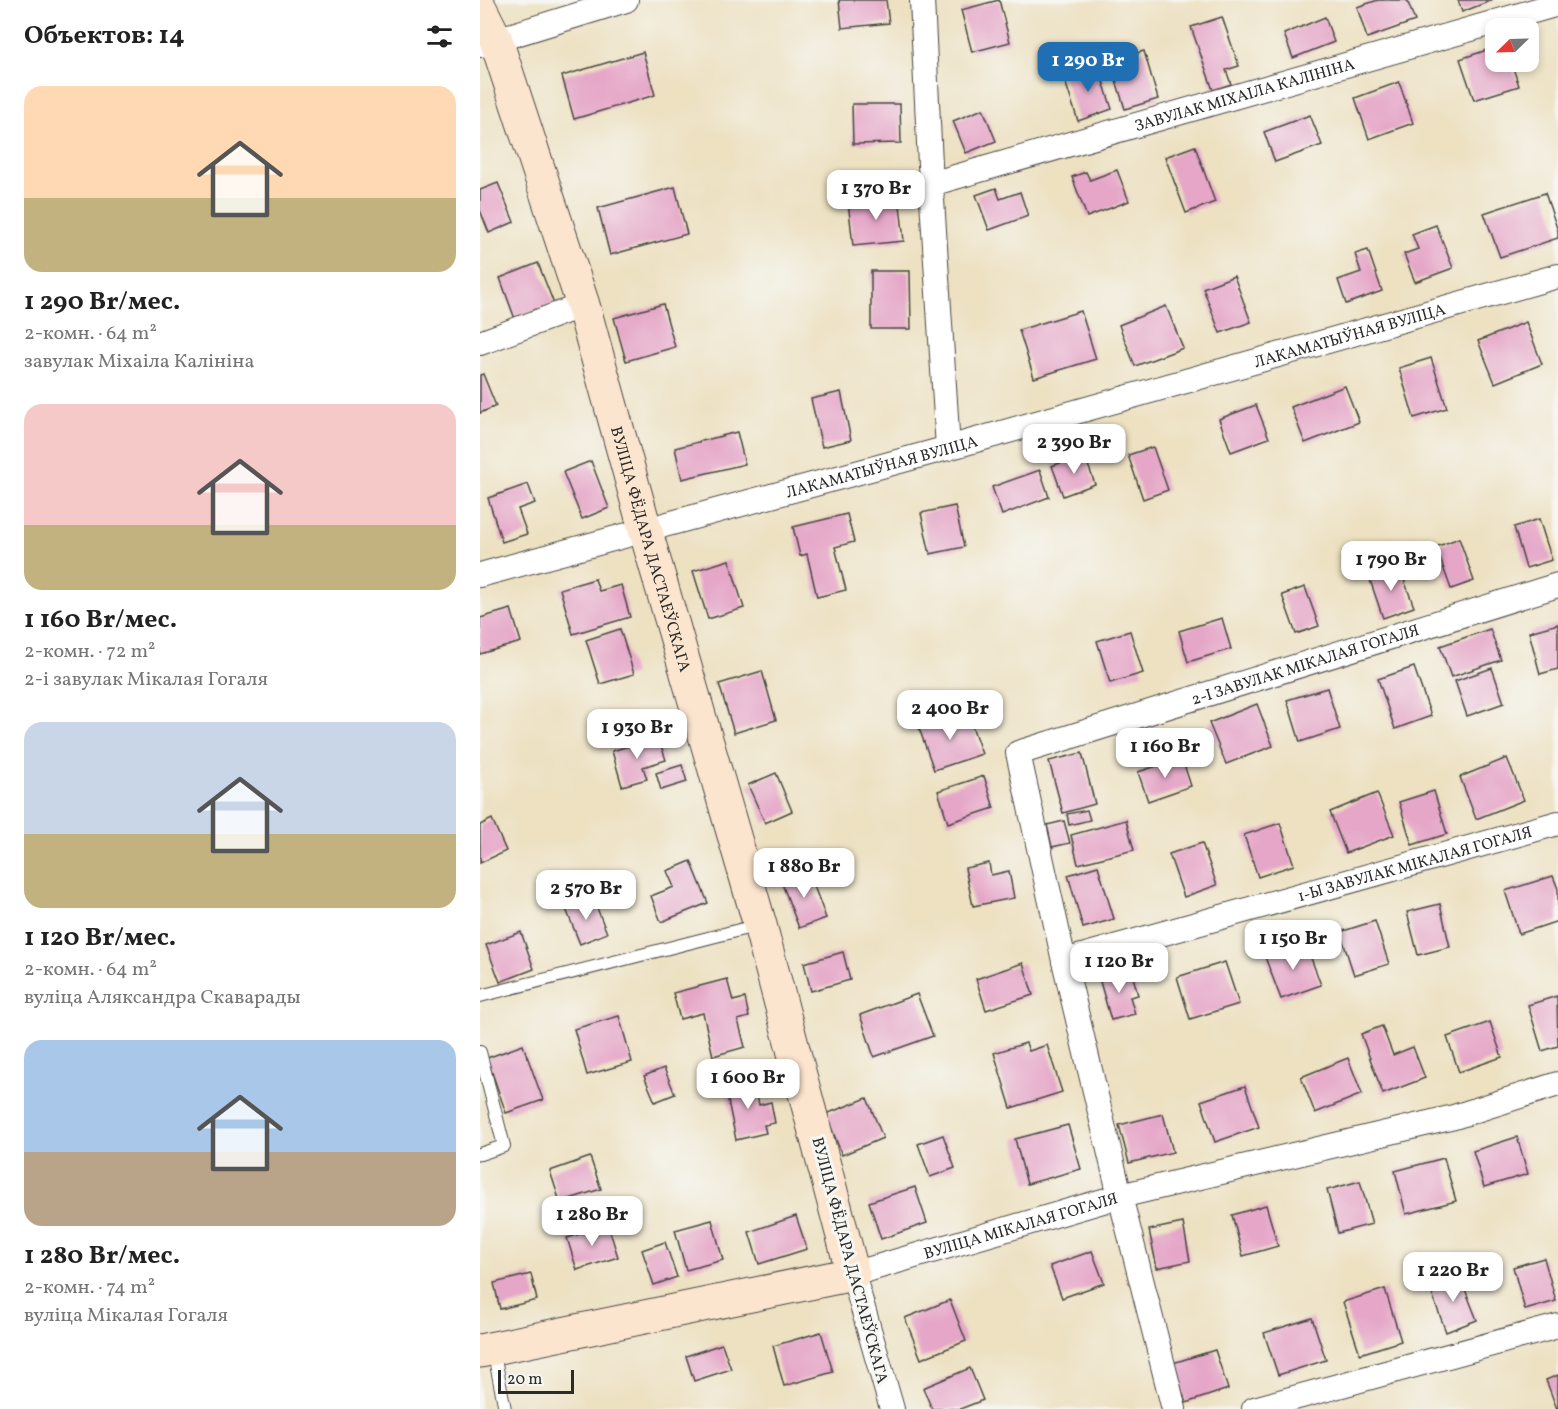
<!DOCTYPE html>
<html lang="ru">
<head>
<meta charset="utf-8">
<style>
	:root { --surface:#fff; --page:#f2f2f2; --text:#222; --muted:#767676; --accent:#1f6fb2 }
	body { margin:0; font-family:Vollkorn,serif; background:var(--page); color:var(--text); height:100vh; display:flex; flex-direction:column; font-size:22px; white-space:nowrap }
	* { box-sizing:border-box; margin:0 }
	p { font-size:20px; color:var(--muted) }
	.icon { flex:none; width:33px; height:33px; fill:none; stroke:currentColor; stroke-width:2; stroke-linecap:round; stroke-linejoin:round }
	.map { position:relative; flex:1; overflow:hidden }
	.side { display:flex; flex-direction:column; background:var(--surface); width:480px }
	.side>* { flex:none }
	.needle { width:39px; rotate:247deg }
	.tools { position:absolute; left:1005px; top:18px; display:grid; gap:12px }
	.tools a { display:grid; place-items:center; width:54px; height:54px; border-radius:12px; background:var(--surface); box-shadow:0 3px 9px #0003; font-size:30px }
	.scale { position:absolute; left:18px; bottom:15px; width:76px; box-sizing:border-box; padding-left:6px; border:3px solid #2b2b2b; border-top:0; font-size:16px; line-height:21px; white-space:nowrap; color:#2b2b2b; -webkit-text-stroke:4px #f6f6f2; paint-order:stroke }
	.price { position:absolute; translate:-50% -51px; padding:0 14px; border-radius:12px; background:#fff; color:#222; font-size:20px; line-height:39px; filter:drop-shadow(0 2px 3px #0008) }
	.price::after { content:''; position:absolute; left:50%; top:36px; width:18px; height:14px; margin-left:-9px; background:inherit; clip-path:polygon(0 0,100% 0,50% 100%) }
	.price.active { background:var(--accent); color:#fff }
	ul { padding:0; list-style:none }
	li { display:grid; align-content:center; gap:12px; height:318px; padding:0 24px }
	li span { display:grid; place-items:center; height:186px; border-radius:18px; color:#555 }
	li>.icon { margin-inline-start:auto }
	span .icon { width:108px; height:108px; fill:#fffc; stroke-width:1 }
	li b { font-size:26px }
	h2 { display:flex; justify-content:space-between; align-items:center; height:72px; padding:0 24px; font-size:26px }
	main { display:flex; flex:1; min-height:0 }
	.map>svg:first-child { display:block }
	.building { fill:#e5a6c7 }
	.lines { fill:none; stroke-linecap:round; stroke-linejoin:round }
	.lane-casing { stroke:#484642; stroke-width:14 }
	.street-casing { stroke:#484642; stroke-width:26 }
	.secondary-casing { stroke:#484642; stroke-width:35 }
	.lane { stroke:#fff; stroke-width:12 }
	.street { stroke:#fff; stroke-width:24 }
	.secondary { stroke:#fce5cf; stroke-width:33 }
	.labels { text-anchor:middle; stroke-width:6; stroke-linejoin:round; paint-order:stroke }
	.street-label { font-size:16px; fill:#2b2b2b; stroke:#f6f6f2 }
</style>
</head>
<body>
<main>
<section class="side">
<h2>Объектов: 14<svg class="icon" aria-label="filters" viewBox="0 0 24 24"><path d="M4 7h16M4 17h16"/><circle cx="9" cy="7" r="2"/><circle cx="15" cy="17" r="2"/></svg></h2>
<ul>
<li><span style="background:linear-gradient(#ffd9b3 60%,#c2b280 0)"><svg class="icon" aria-label="home" viewBox="0 0 24 24"><path d="M3 11l9-7 9 7M6 9v11h12V9"/></svg></span><div><b>1 290 Br/мес.</b><p>2-комн. · 64 m²</p><p>завулак Міхаіла Калініна</p></div></li>
<li><span style="background:linear-gradient(#f6c9c9 65%,#c2b280 0)"><svg class="icon" aria-label="home" viewBox="0 0 24 24"><path d="M3 11l9-7 9 7M6 9v11h12V9"/></svg></span><div><b>1 160 Br/мес.</b><p>2-комн. · 72 m²</p><p>2-і завулак Мікалая Гогаля</p></div></li>
<li><span style="background:linear-gradient(#c9d6e8 60%,#c2b280 0)"><svg class="icon" aria-label="home" viewBox="0 0 24 24"><path d="M3 11l9-7 9 7M6 9v11h12V9"/></svg></span><div><b>1 120 Br/мес.</b><p>2-комн. · 64 m²</p><p>вуліца Аляксандра Скаварады</p></div></li>
<li><span style="background:linear-gradient(#a9c7e8 60%,#b9a48a 0)"><svg class="icon" aria-label="home" viewBox="0 0 24 24"><path d="M3 11l9-7 9 7M6 9v11h12V9"/></svg></span><div><b>1 280 Br/мес.</b><p>2-комн. · 74 m²</p><p>вуліца Мікалая Гогаля</p></div></li>
</ul>
</section>
<div class="map">
<svg width="1078" height="1409" viewBox="0 0 1078 1409">
	<rect width="100%" height="100%" fill="#f6f6f2"/>
	<filter id="ink" filterUnits="userSpaceOnUse"><feTurbulence type="fractalNoise" baseFrequency=".0167" numOctaves="2"/><feDisplacementMap in="SourceGraphic" scale="12" xChannelSelector="R" yChannelSelector="G"/><feConvolveMatrix kernelMatrix="1 2 1 2 8 2 1 2 1" color-interpolation-filters="sRGB"/></filter>
	<filter id="wash" filterUnits="userSpaceOnUse"><feTurbulence type="fractalNoise" baseFrequency=".008" numOctaves="4" result="noise"/><feDisplacementMap in="SourceGraphic" scale="24" xChannelSelector="R" yChannelSelector="G"/><feGaussianBlur stdDeviation="1.35" result="paint"/><feColorMatrix in="noise" values="0 0 0 0 0 0 0 0 0 0 0 0 0 0 0 0 0 1.4 0 .05"/><feComposite in="paint" operator="in"/></filter>
	<g filter="url(#wash)">
		<rect width="100%" height="100%" fill="#ede1c2"/>
		<g id="blocks">
			<!-- building -->
			<g class="building">
				<path d="M359,0H406L409,23L362,28Z"/>
				<path d="M519,0L530,42L492,52L481,10Z"/>
				<path d="M898,0H927L935,21L887,38L877,7Z"/>
				<path d="M978,0H1013L982,12Z"/>
				<path d="M742,17L759,66L746,70L751,84L733,90L711,27Z"/>
				<path d="M845,17L854,42L813,58L804,34Z"/>
				<path d="M1016,47V62H1031L1039,86L994,100L980,59Z"/>
				<path d="M664,51L678,99L645,109L630,61Z"/>
				<path d="M163,52L175,95L94,119L82,76Z"/>
				<path d="M618,66L632,109L598,121L584,78Z"/>
				<path d="M919,82L933,123L889,139L875,98Z"/>
				<path d="M372,104H420L421,143L373,144Z"/>
				<path d="M503,109L516,141L486,153L473,121Z"/>
				<path d="M830,115L842,145L795,162L784,132Z"/>
				<path d="M715,146L735,202L706,213L685,157Z"/>
				<path d="M637,170L649,201L607,217L592,177L606,172L610,180Z"/>
				<path d="M18,183L34,222L9,233L0,210V190Z"/>
				<path d="M195,187L207,234L130,255L118,208Z"/>
				<path d="M516,188L520,199L540,192L548,216L509,230L496,195Z"/>
				<path d="M1065,193L1078,231V238L1020,257L1004,213Z"/>
				<path d="M419,196L424,241L373,246L368,201Z"/>
				<path d="M956,225L973,268L935,282L924,254L938,249L932,234Z"/>
				<path d="M888,250L902,291L866,304L858,280L881,272L875,254Z"/>
				<path d="M58,263L74,304L35,319L20,278Z"/>
				<path d="M391,271H430L431,329H391Z"/>
				<path d="M754,276L771,322L740,333L723,288Z"/>
				<path d="M183,304L195,347L146,361L134,318Z"/>
				<path d="M686,306L703,348L655,366L639,325Z"/>
				<path d="M601,311L616,359L554,378L539,330Z"/>
				<path d="M1046,322L1062,364L1015,383L998,341Z"/>
				<path d="M951,358L967,408L934,418L919,368Z"/>
				<path d="M3,374L16,406L0,413V375Z"/>
				<path d="M865,386L879,422L825,443L811,407Z"/>
				<path d="M361,392L371,440L342,447L331,399Z"/>
				<path d="M776,405L789,438L751,452L739,419Z"/>
				<path d="M257,432L265,464L202,479L195,448Z"/>
				<path d="M673,447L688,490L663,499L648,455Z"/>
				<path d="M604,454L615,484L583,496L572,466Z"/>
				<path d="M111,461L129,508L102,519L83,472Z"/>
				<path d="M560,470L569,497L522,515L512,487Z"/>
				<path d="M48,484L55,503L38,509L47,534L22,542L8,498Z"/>
				<path d="M475,506L484,547L450,554L441,513Z"/>
				<path d="M367,514L374,542L355,547L366,590L337,597L327,554L320,556L313,527Z"/>
				<path d="M1059,519L1072,560L1046,568L1034,527Z"/>
				<path d="M979,538L994,581L971,589L956,547Z"/>
				<path d="M249,560L264,608L228,619L213,571Z"/>
				<path d="M919,566L934,607L903,618L889,577Z"/>
				<path d="M115,579L119,591L141,585L150,617L93,634L80,589Z"/>
				<path d="M825,587L839,626L816,634L802,595Z"/>
				<path d="M31,609L41,642L0,654V618Z"/>
				<path d="M742,618L751,649L708,662L699,631Z"/>
				<path d="M1078,624V669L1060,674L1049,632Z"/>
				<path d="M140,629L154,674L120,684L106,640Z"/>
				<path d="M1010,629L1021,660L971,677L960,646Z"/>
				<path d="M650,631L663,673L630,683L617,641Z"/>
				<path d="M934,667L951,716L915,729L898,679Z"/>
				<path d="M1012,668L1024,703L987,716L975,681Z"/>
				<path d="M282,671L296,720L254,733L239,684Z"/>
				<path d="M847,688L860,729L820,742L807,700Z"/>
				<path d="M777,704L793,746L746,764L729,723Z"/>
				<path d="M487,712L502,754L454,770L439,728Z"/>
				<path d="M178,737L186,760L163,767L167,779L142,786L132,751Z"/>
				<path d="M602,753L615,804L583,813L569,761Z"/>
				<path d="M702,758L711,786L668,801L658,772Z"/>
				<path d="M1027,758L1044,800L996,819L980,777Z"/>
				<path d="M202,765L207,782L181,790L176,773Z"/>
				<path d="M296,773L312,811L285,823L268,785Z"/>
				<path d="M504,776L514,808L468,823L458,791Z"/>
				<path d="M954,791L967,834L932,845L919,802Z"/>
				<path d="M897,793L914,835L866,853L850,812Z"/>
				<path d="M607,810L610,820L589,825L587,814Z"/>
				<path d="M12,819L26,851L0,863V825Z"/>
				<path d="M646,820L654,850L598,864L591,835Z"/>
				<path d="M584,821L590,843L572,847L567,825Z"/>
				<path d="M800,823L814,865L778,877L764,835Z"/>
				<path d="M722,843L737,885L704,897L689,854Z"/>
				<path d="M211,861L228,903L181,922L171,896L194,887L187,871Z"/>
				<path d="M509,863L511,875L529,871L534,898L493,906L485,868Z"/>
				<path d="M618,866L634,919L603,928L588,875Z"/>
				<path d="M328,870L346,918L319,928L301,881Z"/>
				<path d="M1073,876L1078,889V921L1039,934L1025,891Z"/>
				<path d="M113,898L127,933L100,944L86,909Z"/>
				<path d="M960,904L970,947L938,955L927,912Z"/>
				<path d="M895,921L909,964L874,975L860,932Z"/>
				<path d="M41,932L54,969L20,982L6,945Z"/>
				<path d="M825,942L841,985L801,999L785,957Z"/>
				<path d="M363,952L370,980L331,991L324,963Z"/>
				<path d="M745,962L759,1004L710,1019L697,977Z"/>
				<path d="M543,963L553,995L506,1010L496,979Z"/>
				<path d="M651,970L658,995L650,997L655,1014L631,1020L619,978Z"/>
				<path d="M247,979L253,1001L265,998L269,1017L258,1020L265,1047L233,1056L223,1013L200,1019L193,993Z"/>
				<path d="M437,994L453,1036L394,1057L380,1015Z"/>
				<path d="M1077,996L1078,1046L1062,1051L1048,1005Z"/>
				<path d="M139,1016L152,1062L107,1075L94,1029Z"/>
				<path d="M1010,1022L1022,1057L979,1072L967,1037Z"/>
				<path d="M902,1026L913,1055L933,1047L945,1078L903,1094L881,1034Z"/>
				<path d="M546,1043L549,1051L567,1045L582,1092L531,1108L514,1053Z"/>
				<path d="M43,1045L63,1100L26,1113L7,1058Z"/>
				<path d="M868,1058L882,1094L835,1113L821,1077Z"/>
				<path d="M184,1068L195,1094L175,1102L164,1076Z"/>
				<path d="M274,1080L279,1105L291,1102L295,1123L284,1125L286,1133L256,1140L245,1086Z"/>
				<path d="M765,1086L779,1127L735,1142L721,1101Z"/>
				<path d="M387,1098L403,1138L362,1155L346,1114Z"/>
				<path d="M683,1114L693,1152L649,1163L639,1125Z"/>
				<path d="M588,1125L601,1169L547,1184L535,1139Z"/>
				<path d="M463,1135L475,1168L450,1177L438,1144Z"/>
				<path d="M1037,1137L1048,1174L1004,1187L993,1151Z"/>
				<path d="M110,1157L121,1189L80,1202L70,1171Z"/>
				<path d="M964,1158L976,1201L926,1214L915,1171Z"/>
				<path d="M880,1181L892,1224L858,1233L847,1190Z"/>
				<path d="M435,1187L447,1223L401,1239L389,1202Z"/>
				<path d="M786,1205L798,1246L763,1256L752,1215Z"/>
				<path d="M316,1216L327,1249L279,1264L269,1232Z"/>
				<path d="M232,1220L243,1260L206,1270L195,1230Z"/>
				<path d="M703,1223L710,1261L677,1268L669,1230Z"/>
				<path d="M128,1225L138,1257L97,1270L87,1238Z"/>
				<path d="M185,1242L197,1277L174,1285L162,1250Z"/>
				<path d="M612,1251L624,1283L582,1298L570,1266Z"/>
				<path d="M1064,1258L1076,1301L1045,1310L1033,1267Z"/>
				<path d="M51,1274L57,1300L20,1309L14,1283Z"/>
				<path d="M979,1274L997,1320L966,1332L949,1286Z"/>
				<path d="M905,1289L921,1341L880,1354L863,1302Z"/>
				<path d="M470,1300L486,1341L441,1359L425,1318Z"/>
				<path d="M832,1318L846,1360L798,1375L784,1333Z"/>
				<path d="M341,1332L353,1372L304,1386L293,1346Z"/>
				<path d="M242,1344L251,1369L214,1381L206,1356Z"/>
				<path d="M735,1350L748,1389L706,1403L693,1363Z"/>
				<path d="M490,1368L503,1400L480,1409H452L443,1388Z"/>
				<path d="M1078,1375V1409H1077L1066,1380Z"/>
			</g>
		</g>
	</g>
	<g filter="url(#ink)">
		<use href="#blocks" fill-opacity="0" stroke="#484642" stroke-width="1.5"/>
		<g class="lines">
			<!-- lane casing -->
			<g class="lane-casing">
				<g id="lane">
					<path d="M0,996L279,925"/>
					<path d="M0,1052L24,1146L0,1154"/>
					<path d="M13,1349L25,1409"/>
				</g>
			</g>
			<!-- street casing -->
			<g class="street-casing">
				<g id="street">
					<path d="M442,0L451,184L468,448"/>
					<path d="M0,45L146,0"/>
					<path id="s1" d="M451,184L1078,4"/>
					<path d="M0,343L103,305"/>
					<path id="s2" d="M0,575L468,448L1078,276"/>
					<path id="s3" d="M584,961L1078,823"/>
					<path id="s4" d="M412,1409L373,1274L640,1196L974,1117L1078,1084"/>
					<path id="s5" d="M694,1409L640,1196L584,961L538,753L1078,585"/>
					<path d="M774,1409L1078,1326"/>
				</g>
			</g>
			<!-- secondary casing -->
			<g class="secondary-casing">
				<g id="secondary">
					<path id="s6" d="M0,8L16,40L103,305L165,529L280,925L373,1274L0,1351"/>
				</g>
			</g>
			<!-- lane -->
			<use href="#lane" class="lane"/>
			<!-- street -->
			<use href="#street" class="street"/>
			<!-- secondary -->
			<use href="#secondary" class="secondary"/>
		</g>
	</g>
	<g class="labels">
		<!-- street labels -->
		<g class="street-label">
			<text dy="6" stroke="none"><textPath href="#s1" startOffset="326">ЗАВУЛАК МІХАІЛА КАЛІНІНА</textPath></text>
			<text dy="6" stroke="none"><textPath href="#s2" startOffset="902">ЛАКАМАТЫЎНАЯ ВУЛІЦА</textPath></text>
			<text dy="6" stroke="none"><textPath href="#s2" startOffset="416">ЛАКАМАТЫЎНАЯ ВУЛІЦА</textPath></text>
			<text dy="6" stroke="none"><textPath href="#s6" startOffset="568">ВУЛІЦА ФЁДАРА ДАСТАЕЎСКАГА</textPath></text>
			<text dy="6" stroke="none"><textPath href="#s5" startOffset="975">2-І ЗАВУЛАК МІКАЛАЯ ГОГАЛЯ</textPath></text>
			<text dy="6" stroke="none"><textPath href="#s3" startOffset="364">1-Ы ЗАВУЛАК МІКАЛАЯ ГОГАЛЯ</textPath></text>
			<text dy="6" stroke="none"><textPath href="#s4" startOffset="315">ВУЛІЦА МІКАЛАЯ ГОГАЛЯ</textPath></text>
			<text transform="translate(371 1260) rotate(75)" y="6">ВУЛІЦА ФЁДАРА ДАСТАЕЎСКАГА</text>
		</g>
	</g>
</svg>
<div class="tools">
<a><svg class="needle" viewBox="-14 -14 28 28"><path d="M0-13l5 13h-10z" fill="#e53935"/><path d="M0 13l5-13h-10z" fill="#767676"/></svg></a>
</div>
<div class="scale">20 m</div>
<b class="price active" style="left:608px;top:93px">1 290 Br</b>
<b class="price" style="left:396px;top:221px">1 370 Br</b>
<b class="price" style="left:594px;top:475px">2 390 Br</b>
<b class="price" style="left:911px;top:592px">1 790 Br</b>
<b class="price" style="left:470px;top:741px">2 400 Br</b>
<b class="price" style="left:157px;top:760px">1 930 Br</b>
<b class="price" style="left:685px;top:779px">1 160 Br</b>
<b class="price" style="left:324px;top:899px">1 880 Br</b>
<b class="price" style="left:106px;top:921px">2 570 Br</b>
<b class="price" style="left:813px;top:971px">1 150 Br</b>
<b class="price" style="left:639px;top:994px">1 120 Br</b>
<b class="price" style="left:268px;top:1110px">1 600 Br</b>
<b class="price" style="left:112px;top:1247px">1 280 Br</b>
<b class="price" style="left:973px;top:1303px">1 220 Br</b>
</div>
</main>
</body>
</html>
